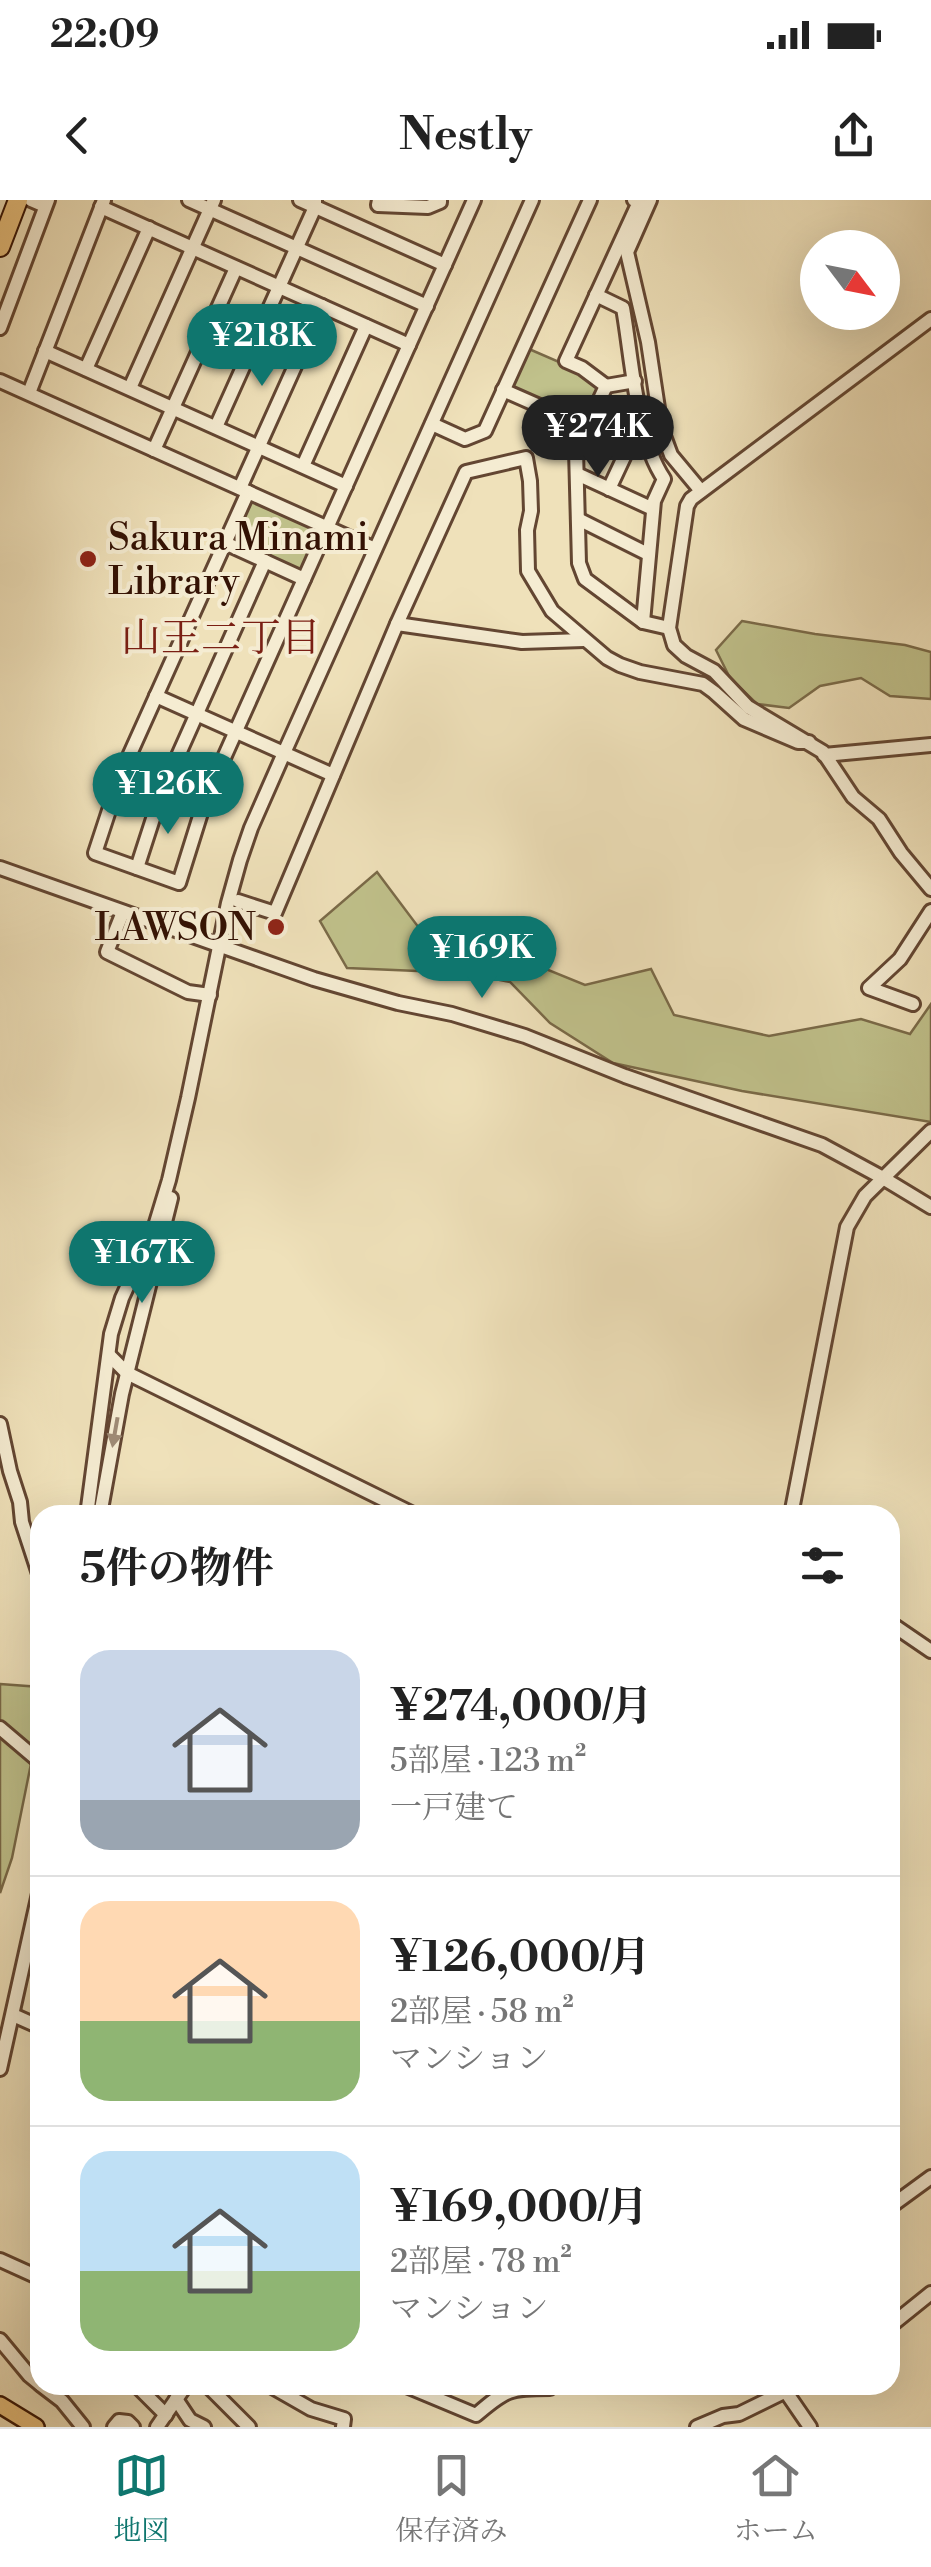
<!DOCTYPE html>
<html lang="ja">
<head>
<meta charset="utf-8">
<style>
	:root { --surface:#fff; --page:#f6f6f6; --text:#222; --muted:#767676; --line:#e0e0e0; --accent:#0f766e }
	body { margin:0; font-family:"Libre Bodoni","Noto Serif JP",serif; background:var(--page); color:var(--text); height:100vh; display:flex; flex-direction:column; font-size:38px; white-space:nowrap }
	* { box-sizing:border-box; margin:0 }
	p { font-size:32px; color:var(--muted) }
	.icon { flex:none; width:55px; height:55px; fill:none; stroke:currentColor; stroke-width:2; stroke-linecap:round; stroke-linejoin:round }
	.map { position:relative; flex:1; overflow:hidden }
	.panel { position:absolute; left:30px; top:1305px; width:870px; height:890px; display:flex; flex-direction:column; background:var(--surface); border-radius:30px; box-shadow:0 10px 40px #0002 }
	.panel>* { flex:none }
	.needle { width:65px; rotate:122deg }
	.controls { position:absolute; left:800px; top:30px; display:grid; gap:20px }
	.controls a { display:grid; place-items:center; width:100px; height:100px; border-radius:50%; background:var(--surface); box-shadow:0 10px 40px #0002; font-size:50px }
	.price { position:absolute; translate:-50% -85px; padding:0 22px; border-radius:35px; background:var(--accent); color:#fff; font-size:32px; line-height:65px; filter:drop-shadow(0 2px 5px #0008) }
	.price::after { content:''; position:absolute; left:50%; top:60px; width:30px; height:22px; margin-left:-15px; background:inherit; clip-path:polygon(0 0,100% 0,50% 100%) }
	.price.active { background:#222; color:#fff }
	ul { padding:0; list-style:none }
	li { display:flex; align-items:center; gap:30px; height:250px; padding:0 50px }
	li+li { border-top:2px solid var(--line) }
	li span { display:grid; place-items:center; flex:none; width:280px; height:200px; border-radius:30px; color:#555 }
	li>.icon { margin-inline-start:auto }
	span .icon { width:120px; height:120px; fill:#fffc; stroke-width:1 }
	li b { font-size:42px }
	h2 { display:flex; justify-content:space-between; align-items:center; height:120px; padding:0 50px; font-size:42px }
	.status { display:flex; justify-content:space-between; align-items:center; height:70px; padding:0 50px; background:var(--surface); direction:ltr }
	.status svg { height:28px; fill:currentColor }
	header { display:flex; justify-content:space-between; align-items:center; height:130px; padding:0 50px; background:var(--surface); font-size:45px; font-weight:700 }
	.menu { display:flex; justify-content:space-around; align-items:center; height:140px; border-top:2px solid var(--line); background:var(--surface); font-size:28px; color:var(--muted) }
	.menu a { display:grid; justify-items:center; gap:5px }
	.menu .active { color:var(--accent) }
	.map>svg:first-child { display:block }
	.green { fill:#c0c18b; stroke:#7a6a48; stroke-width:2.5 }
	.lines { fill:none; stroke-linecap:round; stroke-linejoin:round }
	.minor-casing { stroke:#634632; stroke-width:18 }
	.major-casing { stroke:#341204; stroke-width:20 }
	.highway-casing { stroke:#341204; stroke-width:22 }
	.minor { stroke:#f5ecd2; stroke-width:12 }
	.major { stroke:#e8c07d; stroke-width:15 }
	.highway { stroke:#e8c07d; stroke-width:18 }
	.oneway { fill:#9e8a75 }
	.poi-dot { fill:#8f2418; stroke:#f5ecd2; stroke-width:4 }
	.labels { text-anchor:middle; stroke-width:8; stroke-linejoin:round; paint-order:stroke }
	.poi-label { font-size:38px; fill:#341204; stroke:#f5ecd2; text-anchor:start }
	.neighbourhood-label { font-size:40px; fill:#7a1f14; stroke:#f5ecd2 }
</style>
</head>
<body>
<div class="status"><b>22:09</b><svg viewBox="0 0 49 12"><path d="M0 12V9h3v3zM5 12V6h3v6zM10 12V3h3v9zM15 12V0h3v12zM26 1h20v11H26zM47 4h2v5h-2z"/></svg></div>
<header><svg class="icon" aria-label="back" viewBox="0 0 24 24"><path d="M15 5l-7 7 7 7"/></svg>Nestly<svg class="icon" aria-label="share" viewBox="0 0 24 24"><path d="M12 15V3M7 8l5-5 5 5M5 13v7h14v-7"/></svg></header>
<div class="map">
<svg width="931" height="2227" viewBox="0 0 931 2227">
	<rect width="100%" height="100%" fill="#efe1ba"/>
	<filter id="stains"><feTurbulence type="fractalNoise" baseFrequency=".002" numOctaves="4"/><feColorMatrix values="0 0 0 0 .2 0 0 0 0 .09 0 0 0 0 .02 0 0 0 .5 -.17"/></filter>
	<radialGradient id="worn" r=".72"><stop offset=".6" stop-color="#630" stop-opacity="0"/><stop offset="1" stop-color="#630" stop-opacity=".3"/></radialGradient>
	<!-- green -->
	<g class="green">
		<path d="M529,149L580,171L598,185L599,189L584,221L511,188Z"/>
		<path d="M249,299L320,331L302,371L231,341Z"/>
		<path d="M742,421L815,434L905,445L931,452V499L890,496L861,478L820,486L789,508L757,504L730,478L716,450Z"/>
		<path d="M377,672L419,728L487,745L585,785L651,769L674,815L769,836L861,819L910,834L931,804V922L742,891L613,863L550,823L510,782L465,773L347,768L320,721Z"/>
		<path d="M0,1484L40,1487V1519L12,1658L0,1693Z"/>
	</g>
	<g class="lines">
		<!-- minor casing -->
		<g class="minor-casing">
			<g id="minor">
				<path d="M31,0L45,6"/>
				<path d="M189,0L427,106"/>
				<path d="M300,0L445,65"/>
				<path d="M379,0L378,5L428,7L440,2V0"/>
				<path d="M634,0L639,2L566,161L582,168L606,186L576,250L579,363L585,379L643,422L669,428"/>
				<path d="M650,0L627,52L648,142L661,228L671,255L701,291"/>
				<path d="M101,7L409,145"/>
				<path d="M596,95L623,108C632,159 636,238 664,279L654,301L643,422"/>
				<path d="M931,119L691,299L687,306L669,428L674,445L686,456L714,471L748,507L823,552L853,597L879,619L901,653L931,689"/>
				<path d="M0,128L48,0"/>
				<path d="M45,151L346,286"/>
				<path d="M86,169L149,28"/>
				<path d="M0,181L375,349"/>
				<path d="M606,186L635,181"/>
				<path d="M130,188L214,0"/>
				<path d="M503,190L587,227"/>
				<path d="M29,193L104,0"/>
				<path d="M432,224L465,239L485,231L590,0"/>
				<path d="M216,227L315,7V0"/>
				<path d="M154,250L236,68"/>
				<path d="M303,266L366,126"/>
				<path d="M577,274L653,309"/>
				<path d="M240,288L322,106"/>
				<path d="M609,289L632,240"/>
				<path d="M248,292L121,574L95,653L179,683L205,600L474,0"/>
				<path d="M578,319L648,354"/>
				<path d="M225,343L304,379"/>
				<path d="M397,424L522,442L584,440"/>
				<path d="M156,496L333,575"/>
				<path d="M824,555L931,545"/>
				<path d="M0,668L314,779L398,803L452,814L525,836L625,876L822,945L883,978L931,1007"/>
				<path d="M137,668L161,594L265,361"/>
				<path d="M238,701L275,713L397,424L466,272L526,258L530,281L531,311L527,330L528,371L552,411L607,458L620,465L640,472L703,484L714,492L744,519L798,542H809"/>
				<path d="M123,712L107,752L188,792L210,795"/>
				<path d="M913,804L869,788L900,759L931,711"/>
				<path d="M109,1155L127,1173L415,1315"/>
				<path d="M0,1224L10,1271L20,1302L22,1322L40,1377"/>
				<path d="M87,1315L111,1134L122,1098L155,1026L169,980L188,898L228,703L240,660L251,628L284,553L532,0"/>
				<path d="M100,1315L122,1194L171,998"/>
				<path d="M791,1315L847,1027L865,996L931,931"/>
				<path d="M890,1423L931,1451"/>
				<path d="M0,1528L40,1562"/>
				<path d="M13,1815L40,1827"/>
				<path d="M0,1869L40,1689"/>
				<path d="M890,2007L931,1977"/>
				<path d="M0,2060L40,2078"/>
				<path d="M890,2126L931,2093"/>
				<path d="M0,2140L29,2175L40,2184"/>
				<path d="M41,2185L62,2201L83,2227"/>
				<path d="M136,2185L166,2215"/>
				<path d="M207,2185L249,2227"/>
				<path d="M269,2185L311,2209L344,2219L343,2227"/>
				<path d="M404,2185L476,2215C506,2189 510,2188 550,2188L553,2185"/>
				<path d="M778,2185L786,2192L810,2227"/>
				<path d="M176,2199L190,2220L204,2227"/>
				<path d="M114,2227L119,2221L128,2222L133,2227"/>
				<path d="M157,2227L186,2185"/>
				<path d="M697,2227L723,2216L739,2214L798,2185"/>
			</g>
		</g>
		<!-- major casing -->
		<g class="major-casing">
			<path id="major" d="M0,2205L36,2227"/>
		</g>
		<!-- highway casing -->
		<g class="highway-casing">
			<path id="highway" d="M0,47L18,0"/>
		</g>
		<!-- minor -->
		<use href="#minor" class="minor"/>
		<!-- major -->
		<use href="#major" class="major"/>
		<!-- highway -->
		<use href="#highway" class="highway"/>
	</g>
	<!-- one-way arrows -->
	<defs><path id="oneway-solid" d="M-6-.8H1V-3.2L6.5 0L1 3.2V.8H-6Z" transform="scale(2.5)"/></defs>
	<use class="oneway" href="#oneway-solid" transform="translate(115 1232) rotate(100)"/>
	<!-- markers -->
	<g class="poi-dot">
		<circle cx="88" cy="359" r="10"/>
		<circle cx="276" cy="727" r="10"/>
	</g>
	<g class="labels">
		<!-- poi labels -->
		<g class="poi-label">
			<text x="108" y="350">Sakura Minami<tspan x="108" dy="44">Library</tspan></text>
			<text x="256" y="740" text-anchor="end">LAWSON</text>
		</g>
		<!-- neighbourhood labels -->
		<g class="neighbourhood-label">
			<text x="221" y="451">山王二丁目</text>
		</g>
	</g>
	<rect width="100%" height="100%" filter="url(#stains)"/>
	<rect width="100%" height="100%" fill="url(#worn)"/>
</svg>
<div class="controls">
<a><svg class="needle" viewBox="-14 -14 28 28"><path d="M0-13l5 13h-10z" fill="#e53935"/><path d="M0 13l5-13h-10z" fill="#767676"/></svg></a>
</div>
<b class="price" style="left:262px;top:189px">¥218K</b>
<b class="price active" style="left:598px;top:280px">¥274K</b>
<b class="price" style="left:168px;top:637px">¥126K</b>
<b class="price" style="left:482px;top:801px">¥169K</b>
<b class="price" style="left:142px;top:1106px">¥167K</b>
<section class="panel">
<h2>5件の物件<svg class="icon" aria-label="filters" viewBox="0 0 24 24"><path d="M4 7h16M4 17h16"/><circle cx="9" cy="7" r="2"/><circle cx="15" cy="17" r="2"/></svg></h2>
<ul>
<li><span style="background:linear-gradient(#c9d6e8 75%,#9aa5b1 0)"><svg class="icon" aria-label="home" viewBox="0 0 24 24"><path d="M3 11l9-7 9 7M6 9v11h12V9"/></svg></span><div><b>¥274,000/月</b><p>5部屋 · 123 m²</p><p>一戸建て</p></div></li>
<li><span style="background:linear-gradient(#ffd9b3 60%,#8fb573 0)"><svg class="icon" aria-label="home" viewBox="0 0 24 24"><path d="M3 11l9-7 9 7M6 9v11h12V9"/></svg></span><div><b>¥126,000/月</b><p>2部屋 · 58 m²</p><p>マンション</p></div></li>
<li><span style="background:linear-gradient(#bfe0f5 60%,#8fb573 0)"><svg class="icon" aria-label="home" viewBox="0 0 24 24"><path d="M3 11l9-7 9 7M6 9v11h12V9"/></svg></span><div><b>¥169,000/月</b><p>2部屋 · 78 m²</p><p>マンション</p></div></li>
</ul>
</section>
</div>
<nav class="menu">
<a class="active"><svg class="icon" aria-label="map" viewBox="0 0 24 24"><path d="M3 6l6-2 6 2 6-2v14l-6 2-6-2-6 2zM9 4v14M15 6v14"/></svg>地図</a>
<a><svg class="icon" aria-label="saved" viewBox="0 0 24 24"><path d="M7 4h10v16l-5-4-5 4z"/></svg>保存済み</a>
<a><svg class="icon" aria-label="home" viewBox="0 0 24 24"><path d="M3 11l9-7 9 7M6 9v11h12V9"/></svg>ホーム</a>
</nav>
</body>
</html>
